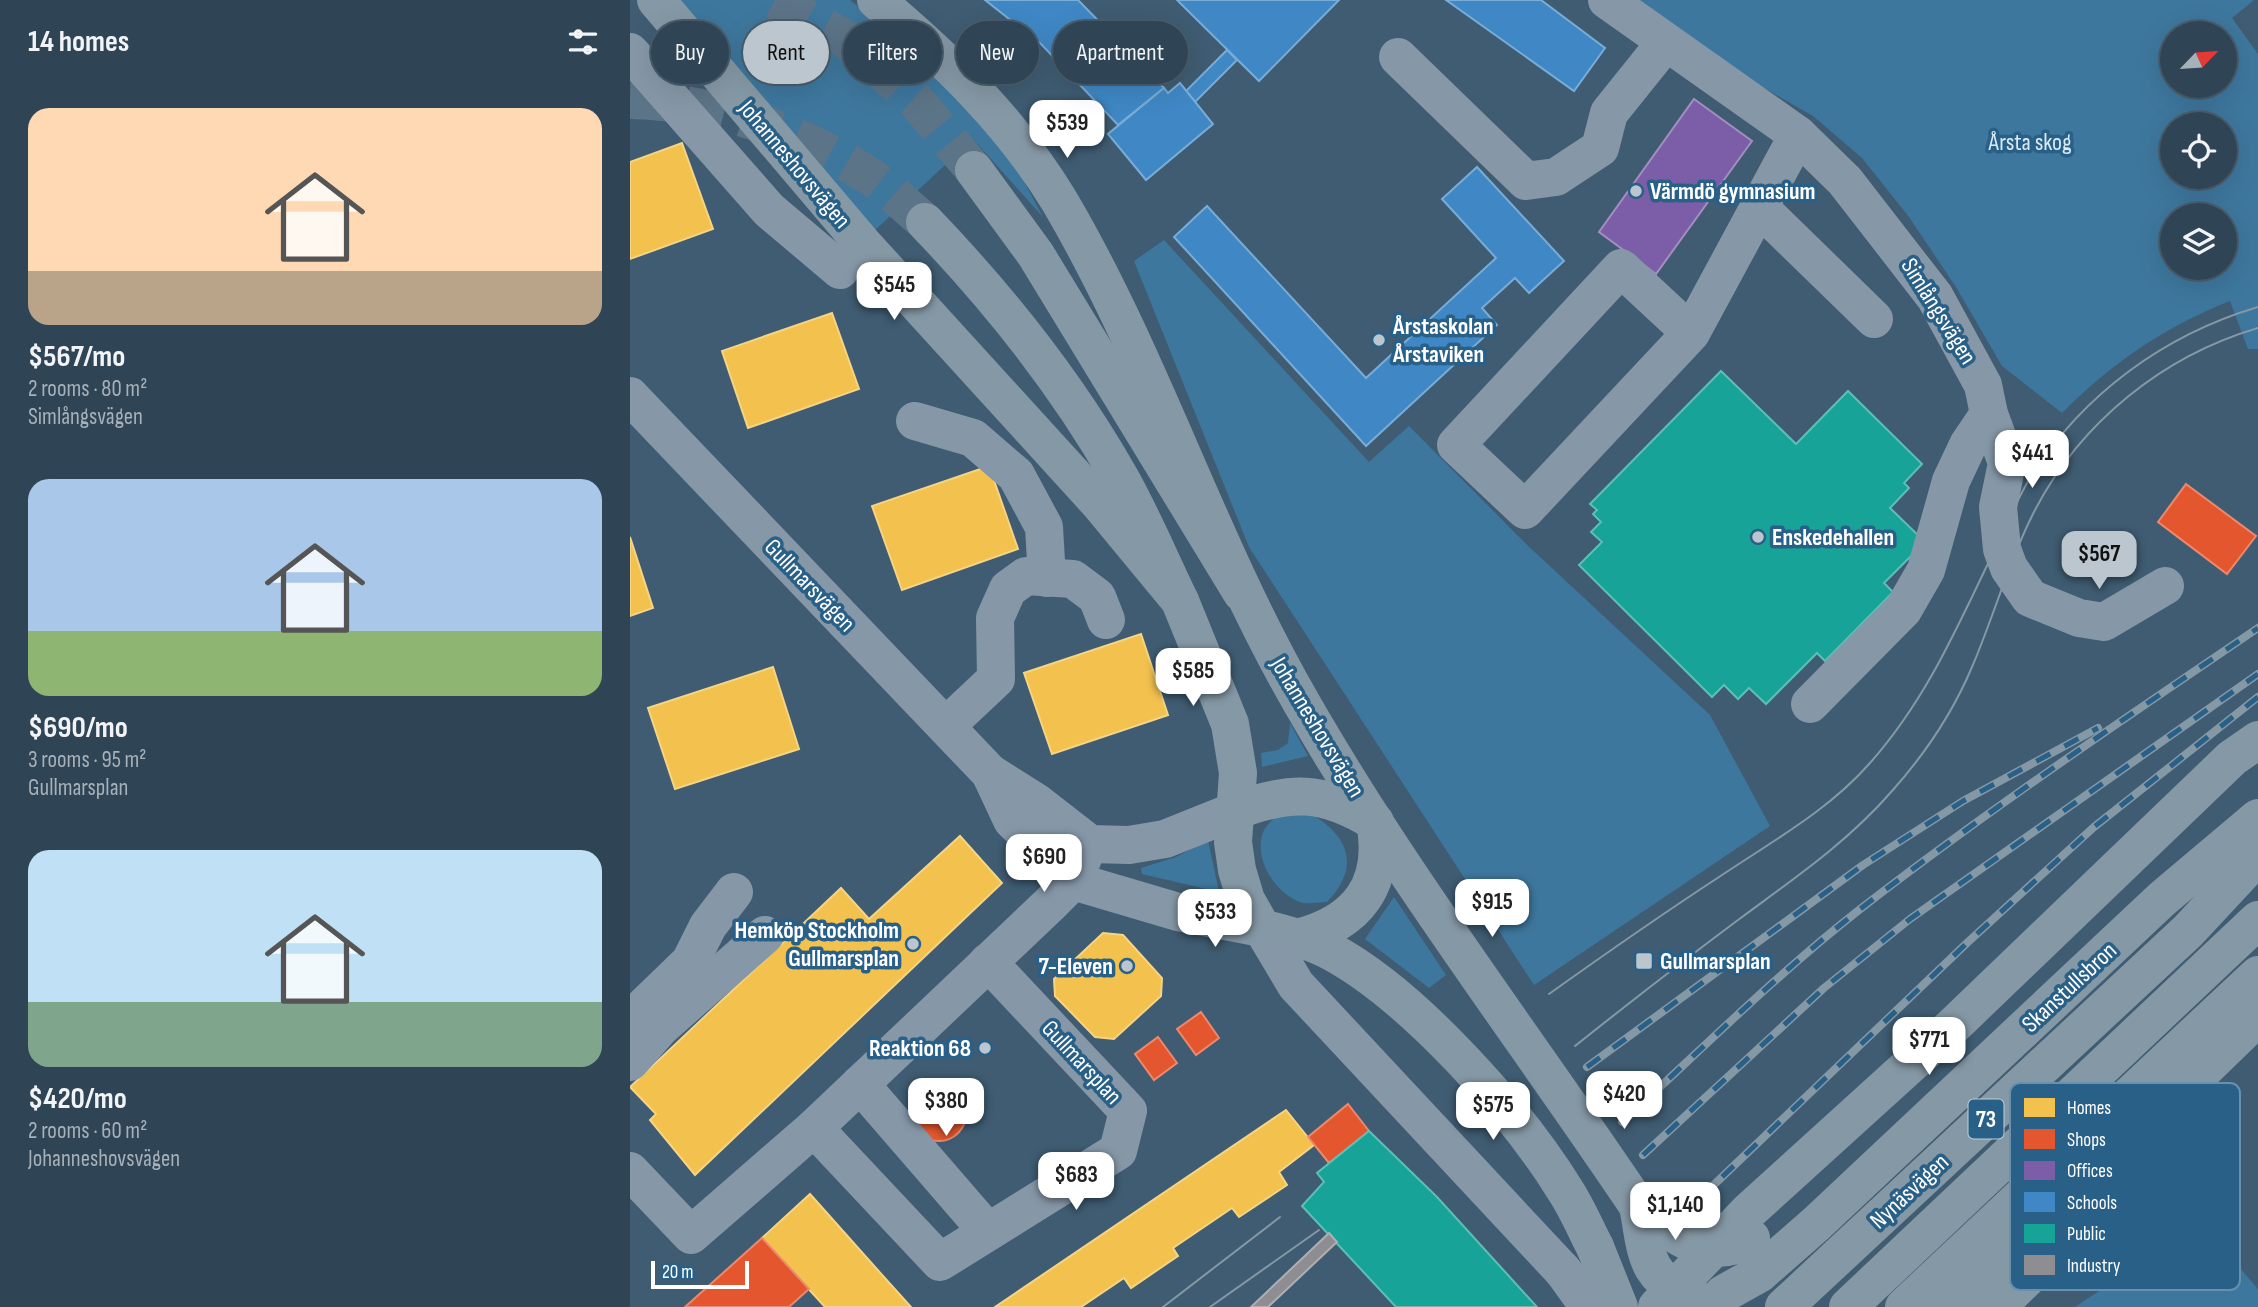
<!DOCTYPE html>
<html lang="en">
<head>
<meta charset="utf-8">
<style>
	:root { --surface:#2f4556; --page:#374c5c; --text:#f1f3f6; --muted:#a7b1b9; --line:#4a5d6c; --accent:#bcc6ce }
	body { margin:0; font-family:"Sofia Sans Condensed",sans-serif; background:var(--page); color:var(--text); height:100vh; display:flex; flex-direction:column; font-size:26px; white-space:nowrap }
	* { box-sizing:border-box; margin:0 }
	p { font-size:23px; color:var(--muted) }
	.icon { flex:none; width:38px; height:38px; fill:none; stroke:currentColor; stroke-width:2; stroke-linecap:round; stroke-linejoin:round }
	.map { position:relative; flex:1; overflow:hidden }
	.details { display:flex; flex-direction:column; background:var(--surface); width:630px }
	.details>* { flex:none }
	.hud { position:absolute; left:21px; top:21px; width:665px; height:63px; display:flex; gap:14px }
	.needle { width:46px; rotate:65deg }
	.controls { position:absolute; left:1530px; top:21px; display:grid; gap:14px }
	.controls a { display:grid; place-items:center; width:77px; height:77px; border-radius:50%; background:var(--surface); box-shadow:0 7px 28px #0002,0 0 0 2px var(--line); font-size:35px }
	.scale { position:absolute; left:21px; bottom:18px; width:98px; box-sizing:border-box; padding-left:7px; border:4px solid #fff; border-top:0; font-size:19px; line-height:24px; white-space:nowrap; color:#fff; -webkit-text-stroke:5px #296088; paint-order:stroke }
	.price { position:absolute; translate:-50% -60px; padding:0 16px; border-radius:14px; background:#fff; color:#222; font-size:23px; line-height:46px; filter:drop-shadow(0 2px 4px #0008) }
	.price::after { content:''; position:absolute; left:50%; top:42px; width:21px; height:16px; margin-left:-10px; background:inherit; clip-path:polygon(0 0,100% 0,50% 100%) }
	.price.current { background:var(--accent); color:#111 }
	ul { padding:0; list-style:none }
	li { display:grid; align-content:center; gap:14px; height:371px; padding:0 28px }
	li span { display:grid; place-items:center; height:217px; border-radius:21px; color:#555 }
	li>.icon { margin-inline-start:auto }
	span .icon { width:126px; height:126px; fill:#fffc; stroke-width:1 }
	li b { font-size:30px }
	h2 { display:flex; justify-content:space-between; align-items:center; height:84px; padding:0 28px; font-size:30px }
	.chip { padding:0 24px; border-radius:32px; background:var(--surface); box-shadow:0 7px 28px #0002,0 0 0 2px var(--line); font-size:24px; line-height:63px }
	.chip.current { background:var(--accent); color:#111 }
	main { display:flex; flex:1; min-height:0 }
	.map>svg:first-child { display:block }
	.green { fill:#3e779d; fill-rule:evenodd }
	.homes { fill:#f2c14e; stroke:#f6d483; stroke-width:2 }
	.shops { fill:#e4572e; stroke:#ec896d; stroke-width:2 }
	.offices { fill:#7b5ea7; stroke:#a38ec1; stroke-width:2 }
	.schools { fill:#3f88c5; stroke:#79acd6; stroke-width:2 }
	.public { fill:#17a398; stroke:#5dbfb7; stroke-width:2 }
	.industry { fill:#8d8d92; stroke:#afafb3; stroke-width:2 }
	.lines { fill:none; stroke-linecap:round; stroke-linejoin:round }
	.highway-tunnel { stroke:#5c7487; stroke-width:38; stroke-dasharray:38 19; stroke-linecap:butt }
	.minor { stroke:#8698a8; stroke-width:38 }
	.major { stroke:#8598a5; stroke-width:38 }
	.highway { stroke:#8598a5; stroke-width:38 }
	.tram { stroke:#8598a5; stroke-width:2 }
	.rail-casing { stroke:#8598a5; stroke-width:8 }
	.rail { stroke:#296088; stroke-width:5; stroke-dasharray:16; stroke-linecap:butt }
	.minor-bridge { stroke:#8698a8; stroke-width:38 }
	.major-bridge { stroke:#8598a5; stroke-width:38 }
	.highway-bridge { stroke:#8598a5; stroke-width:38 }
	.poi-dot { fill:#bcc6ce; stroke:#296088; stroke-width:2.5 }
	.labels { text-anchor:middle; stroke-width:7; stroke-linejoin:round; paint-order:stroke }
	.shield { fill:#296088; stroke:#bfcfdb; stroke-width:2 }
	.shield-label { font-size:23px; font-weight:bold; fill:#fff }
	.park-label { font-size:24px; fill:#d9ebf7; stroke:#296088 }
	.street-label { font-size:24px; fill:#fff; stroke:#296088 }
	.poi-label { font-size:24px; font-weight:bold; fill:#fff; stroke:#296088; text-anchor:start }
	.key { fill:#296088; stroke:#6990ac; stroke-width:2 }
	.key-label { font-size:19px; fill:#fff }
</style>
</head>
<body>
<main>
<section class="details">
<h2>14 homes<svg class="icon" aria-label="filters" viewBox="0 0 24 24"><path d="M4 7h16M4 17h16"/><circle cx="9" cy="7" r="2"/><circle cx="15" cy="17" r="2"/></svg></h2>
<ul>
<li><span style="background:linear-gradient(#ffd9b3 75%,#b9a48a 0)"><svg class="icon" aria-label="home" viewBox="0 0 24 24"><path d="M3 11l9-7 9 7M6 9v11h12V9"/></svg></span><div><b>$567/mo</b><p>2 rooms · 80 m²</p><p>Simlångsvägen</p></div></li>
<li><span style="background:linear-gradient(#a9c7e8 70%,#8fb573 0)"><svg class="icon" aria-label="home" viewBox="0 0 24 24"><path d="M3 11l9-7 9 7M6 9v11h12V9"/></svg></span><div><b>$690/mo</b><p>3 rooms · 95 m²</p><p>Gullmarsplan</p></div></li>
<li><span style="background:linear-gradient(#bfe0f5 70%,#7fa58c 0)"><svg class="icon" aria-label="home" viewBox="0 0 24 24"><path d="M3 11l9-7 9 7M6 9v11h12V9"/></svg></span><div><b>$420/mo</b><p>2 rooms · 60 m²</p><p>Johanneshovsvägen</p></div></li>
</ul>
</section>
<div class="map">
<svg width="1628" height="1307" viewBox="0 0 1628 1307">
	<rect width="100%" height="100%" fill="#3f5c72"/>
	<!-- green -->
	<g class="green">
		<path d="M44,0H220L293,59L385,165L413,217L343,139L242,233Z"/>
		<path d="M991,0H1624L1602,18L1628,54V349H1618L1600,301C1534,327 1482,363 1432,413L1372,366L1326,287L1279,217L1232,158L1183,116L1026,26ZM1542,33H1594V86H1542ZM1542,124H1594V177H1542ZM1542,215H1594V268H1542Z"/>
		<path d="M534,240L739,462L779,426L895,543L1080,715L1140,826L904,985L619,547L504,261Z"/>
		<path d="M660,723L678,756L632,767L631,753L648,750L658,743Z"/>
		<path d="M675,811C717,832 733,865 697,902C689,902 677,905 670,902C644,893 622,856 634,830C637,824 645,818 649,814Z"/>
		<path d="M578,840L589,892L512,874L511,868L546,857Z"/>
		<path d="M764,897L816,975L799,988L735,939Z"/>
		<path d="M1577,1230L1628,1289V1307H1445L1528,1252Z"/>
	</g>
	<!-- homes -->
	<g class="homes">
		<path d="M52,143L83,229L0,259V162Z"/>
		<path d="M202,313L229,389L118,428L92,351Z"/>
		<path d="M359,466L388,549L272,590L242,506Z"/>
		<path d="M0,537L23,608L0,616Z"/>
		<path d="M511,634L538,715L422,754L394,673Z"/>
		<path d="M143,667L169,749L45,789L18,708Z"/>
		<path d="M330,836L372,883L65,1175L20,1120L26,1114L0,1087L211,888L239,919Z"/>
		<path d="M473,933L493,935L532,978L531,996L484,1039L465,1037L425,996L424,979Z"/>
		<path d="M656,1110L684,1145L649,1172L657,1185L609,1217L602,1208L543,1248L548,1256L501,1288L494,1278L451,1307H365Z"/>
		<path d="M180,1194L245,1267L281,1307H195L132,1238Z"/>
	</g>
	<!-- shops -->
	<g class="shops">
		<path d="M1556,484L1626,536L1597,574L1528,522Z"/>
		<path d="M571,1012L589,1038L566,1055L547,1029Z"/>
		<path d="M528,1037L547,1063L524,1080L505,1054Z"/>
		<circle cx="309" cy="1114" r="27"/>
		<path d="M718,1104L739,1131L699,1163L678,1137Z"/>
		<path d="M132,1238L179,1289L159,1307H55Z"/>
	</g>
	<!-- offices -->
	<path class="offices" d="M1064,99L1122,141L1026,274L969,232Z"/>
	<!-- schools -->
	<g class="schools">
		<path d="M355,0H448L534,88L488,125L411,44Z"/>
		<path d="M547,0H709L629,81Z"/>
		<path d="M816,0H911L975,48L944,91Z"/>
		<path d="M597,50L607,60L565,102L556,91Z"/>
		<path d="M550,83L583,124L516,180L478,134L534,88L538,93Z"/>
		<path d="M847,167L934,261L899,293L885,278L852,308L867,325L736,446L544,237L577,206L736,378L866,258L812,199Z"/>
	</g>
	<!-- public -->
	<g class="public">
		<path d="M1091,371L1166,444L1218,391L1292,464L1274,483L1279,488L1260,508L1295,542L1254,583L1263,592L1195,661L1187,653L1136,704L1119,688L1108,699L1094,685L1082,697L949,565L972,542L961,532L971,522L963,514L967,510L960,504Z"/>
		<path d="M739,1131L807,1197L907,1307H766L672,1206L694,1182L687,1173Z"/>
	</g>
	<!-- industry -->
	<path class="industry" d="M699,1233L707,1242L638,1307H621Z"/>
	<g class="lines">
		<!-- highway-tunnel -->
		<g class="highway-tunnel">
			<path d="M145,0L214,38L287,102L344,170"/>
			<path d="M0,100C85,102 170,131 241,177C260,190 277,207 295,222"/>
		</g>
		<!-- minor -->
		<g class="minor">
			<path d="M977,0L1168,135L1215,181L1305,297L1353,385L1359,414L1377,463L1368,507L1372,549L1379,568L1400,598L1449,618L1474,622L1535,586"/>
			<path d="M0,52L139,210L210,270"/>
			<path d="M768,57L896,181L926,177L970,148L979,113L1036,42"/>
			<path d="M1129,207L1244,319"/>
			<path d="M1061,333L991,268L826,445L895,510L1061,333L1168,135"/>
			<path d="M0,396L360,773L406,802L460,844L499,845L535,839L605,811"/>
			<path d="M285,421L343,438L386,475L414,527L417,578"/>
			<path d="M1180,704L1273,610L1296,570L1321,481L1338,445L1359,414"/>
			<path d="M316,726L366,679L365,618L378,589L396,576L443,579L467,597L476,620"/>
			<path d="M360,773L382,820L443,881L548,912L632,928L666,985L933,1271"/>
			<path d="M0,1020L60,962L78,926L104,892"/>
			<path d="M0,1062L31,1027L135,935"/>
			<path d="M230,1084L358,1232"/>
			<path d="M184,1128L310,1262L488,1151L498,1111L358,962"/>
			<path d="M0,1171L61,1235L184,1128L419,905L443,881L453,858"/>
		</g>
		<!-- major -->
		<g class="major">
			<path d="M26,0L233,244L469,503L550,601L600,724L608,773L603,842L607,870L616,900L632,928C655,934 680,940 702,952C783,996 887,1112 935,1190C947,1208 955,1228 965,1247"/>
			<path d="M246,0C316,59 382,122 430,202C524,362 578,541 671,702C771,877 896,1039 1008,1206"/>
			<path d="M605,811C661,790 693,790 745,822C757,884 728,923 667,938"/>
			<path d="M1093,1294L1129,1274L1186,1224L1532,899L1628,818"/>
			<path d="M1274,1307L1628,975"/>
		</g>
		<!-- highway -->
		<g class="highway">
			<path d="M344,170L406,255L612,593"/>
			<path d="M295,222C369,299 436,383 489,476C512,516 530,560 550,601"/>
			<path d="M1027,1307L1120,1210L1324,1025L1602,758L1628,740"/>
			<path d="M1154,1307L1558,931L1628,856"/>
			<path d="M1218,1307L1628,920"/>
			<path d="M1321,1307L1462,1178L1628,1017"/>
			<path d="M1367,1307L1496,1182"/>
		</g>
		<!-- tram -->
		<g class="tram">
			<path d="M919,994C975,954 1031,915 1089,877C1141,842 1198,811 1240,763C1297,699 1328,625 1365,549C1377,525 1386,501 1400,478C1453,394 1534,335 1628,307"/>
			<path d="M945,1046C999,1003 1053,961 1108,920C1162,880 1218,842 1262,791C1295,754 1323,712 1342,667C1364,616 1379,560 1405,510C1451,422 1533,356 1628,328"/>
			<path d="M533,1307L650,1217"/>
			<path d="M580,1307L689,1230"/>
		</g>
		<!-- rail casing -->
		<g class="rail-casing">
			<g id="rail">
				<path d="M957,1067L1233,865L1333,801L1468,728"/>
				<path d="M992,1122C1070,1051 1146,975 1229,910C1358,810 1494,719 1628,628"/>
				<path d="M1013,1155L1194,988L1280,919L1628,674"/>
				<path d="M1069,1199L1338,942L1464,827L1628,697"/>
			</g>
		</g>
		<!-- rail -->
		<use href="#rail" class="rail"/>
		<!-- minor-bridge -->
		<path class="minor-bridge" d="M933,1271L959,1307"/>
		<!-- major-bridge -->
		<g class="major-bridge">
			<path d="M1008,1206C1017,1253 1013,1278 1064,1297"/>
			<path d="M965,1247L989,1307"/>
		</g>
		<!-- highway-bridge -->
		<path class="highway-bridge" d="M1008,1206C1043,1235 1076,1264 1121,1238"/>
	</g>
	<!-- markers -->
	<g class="poi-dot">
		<circle cx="1006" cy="191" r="7"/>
		<circle cx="749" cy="340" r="7"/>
		<circle cx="1128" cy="537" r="7"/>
		<circle cx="283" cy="944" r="7"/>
		<rect x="1005" y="952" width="18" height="18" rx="3.5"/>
		<circle cx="497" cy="966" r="7"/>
		<circle cx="355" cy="1048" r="7"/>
	</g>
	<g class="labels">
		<!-- shield labels -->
		<rect class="shield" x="1338.5" y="1099.5" width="35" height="39" rx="5"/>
		<g class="shield-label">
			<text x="1356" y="1127">73</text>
		</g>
		<!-- park labels -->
		<g class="park-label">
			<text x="1400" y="150">Årsta skog</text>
		</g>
		<!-- street labels -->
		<g class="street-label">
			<text transform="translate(165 164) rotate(50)" y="8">Johanneshovsvägen</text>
			<text transform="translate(1309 311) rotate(58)" y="8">Simlångsvägen</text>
			<text transform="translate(180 585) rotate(46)" y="8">Gullmarsvägen</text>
			<text transform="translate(688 727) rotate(59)" y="8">Johanneshovsvägen</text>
			<text transform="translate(1439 987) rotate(-43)" y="8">Skanstullsbron</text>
			<text transform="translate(452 1062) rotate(47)" y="8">Gullmarsplan</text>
			<text transform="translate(1279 1191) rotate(-43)" y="8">Nynäsvägen</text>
		</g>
		<!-- poi labels -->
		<g class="poi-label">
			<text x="1020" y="199">Värmdö gymnasium</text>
			<text x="763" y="334">Årstaskolan<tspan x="763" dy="28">Årstaviken</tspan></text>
			<text x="1142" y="545">Enskedehallen</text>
			<text x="269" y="938" text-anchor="end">Hemköp Stockholm<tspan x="269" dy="28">Gullmarsplan</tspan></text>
			<text x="1030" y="969">Gullmarsplan</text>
			<text x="483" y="974" text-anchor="end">7-Eleven</text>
			<text x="341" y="1056" text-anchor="end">Reaktion 68</text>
		</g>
	</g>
	<!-- legend -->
	<rect x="1380" y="1083" width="230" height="207" rx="10" class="key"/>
	<rect x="1394" y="1098" width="31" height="19" fill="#f2c14e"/>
	<rect x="1394" y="1129" width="31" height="20" fill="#e4572e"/>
	<rect x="1394" y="1161" width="31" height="19" fill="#7b5ea7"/>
	<rect x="1394" y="1192" width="31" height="20" fill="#3f88c5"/>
	<rect x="1394" y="1224" width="31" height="19" fill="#17a398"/>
	<rect x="1394" y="1255" width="31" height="20" fill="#8d8d92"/>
	<g class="key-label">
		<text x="1437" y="1114">Homes</text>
		<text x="1437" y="1146">Shops</text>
		<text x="1437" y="1177">Offices</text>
		<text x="1437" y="1209">Schools</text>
		<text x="1437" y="1240">Public</text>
		<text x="1437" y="1272">Industry</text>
	</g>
</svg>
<div class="controls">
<a><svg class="needle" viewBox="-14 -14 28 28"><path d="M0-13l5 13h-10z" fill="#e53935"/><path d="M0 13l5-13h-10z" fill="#a7b1b9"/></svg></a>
<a><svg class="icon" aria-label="locate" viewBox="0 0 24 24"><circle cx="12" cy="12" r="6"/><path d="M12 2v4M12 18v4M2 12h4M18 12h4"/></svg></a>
<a><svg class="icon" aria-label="layers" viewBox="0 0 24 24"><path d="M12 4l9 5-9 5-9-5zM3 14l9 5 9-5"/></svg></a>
</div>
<div class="scale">20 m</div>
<b class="price" style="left:437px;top:160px">$539</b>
<b class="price" style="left:264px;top:322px">$545</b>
<b class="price" style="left:1402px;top:490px">$441</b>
<b class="price current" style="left:1469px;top:591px">$567</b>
<b class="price" style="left:563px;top:708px">$585</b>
<b class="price" style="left:414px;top:894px">$690</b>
<b class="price" style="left:862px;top:939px">$915</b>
<b class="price" style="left:585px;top:949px">$533</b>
<b class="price" style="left:1299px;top:1077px">$771</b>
<b class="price" style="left:994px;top:1131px">$420</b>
<b class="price" style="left:316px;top:1138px">$380</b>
<b class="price" style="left:863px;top:1142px">$575</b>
<b class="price" style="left:446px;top:1212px">$683</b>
<b class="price" style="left:1045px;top:1242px">$1,140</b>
<div class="hud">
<a class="chip">Buy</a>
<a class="chip current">Rent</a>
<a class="chip">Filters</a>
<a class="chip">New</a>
<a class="chip">Apartment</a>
</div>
</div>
</main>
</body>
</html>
